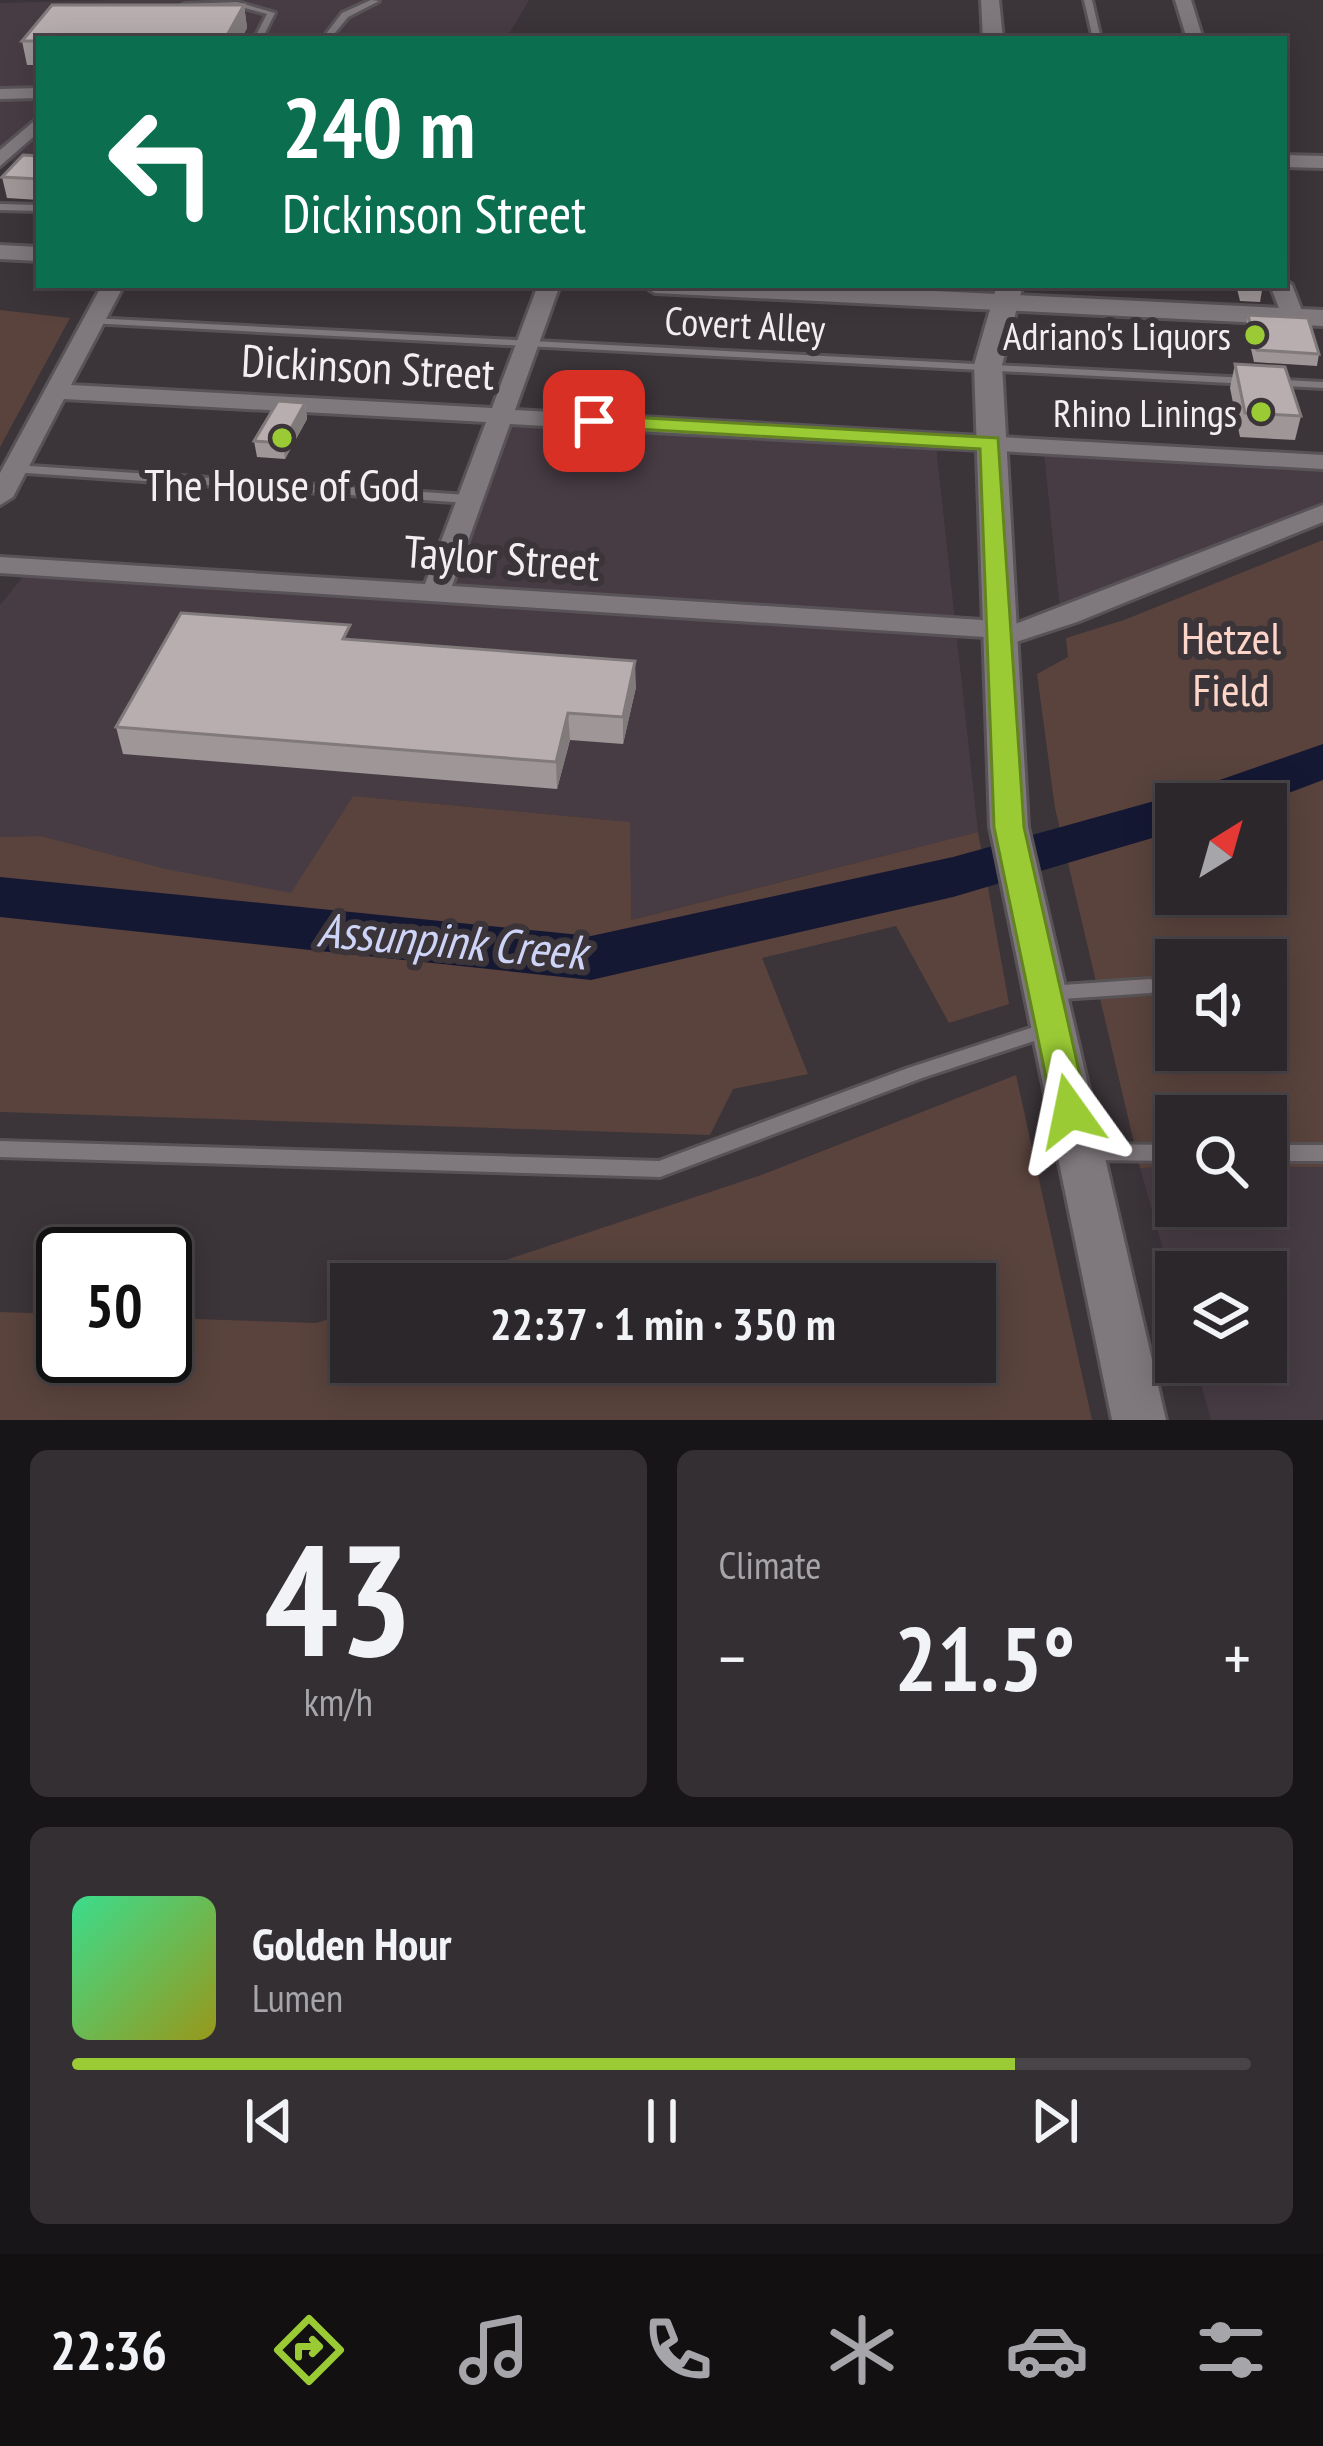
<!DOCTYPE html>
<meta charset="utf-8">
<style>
body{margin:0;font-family:"PT Sans Narrow",sans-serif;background:#342f33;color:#f1f3f6;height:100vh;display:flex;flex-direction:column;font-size:45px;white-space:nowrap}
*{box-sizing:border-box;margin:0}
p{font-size:39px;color:#a6a5a9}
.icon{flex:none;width:66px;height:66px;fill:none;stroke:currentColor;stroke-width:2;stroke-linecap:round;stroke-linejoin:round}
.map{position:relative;height:1420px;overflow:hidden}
.details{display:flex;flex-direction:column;gap:30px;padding:30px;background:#181518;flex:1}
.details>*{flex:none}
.top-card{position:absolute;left:36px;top:36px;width:1251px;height:252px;border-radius:0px;box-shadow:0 6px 30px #0003,0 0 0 3px #484447;background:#0b6e4f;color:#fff;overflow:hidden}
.needle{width:78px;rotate:37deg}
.controls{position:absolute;left:1155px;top:783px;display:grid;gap:24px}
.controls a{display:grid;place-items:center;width:132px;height:132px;border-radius:0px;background:#2c272b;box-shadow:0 6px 30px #0003,0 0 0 3px #484447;font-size:60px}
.speed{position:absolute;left:36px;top:1227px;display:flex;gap:24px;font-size:60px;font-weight:700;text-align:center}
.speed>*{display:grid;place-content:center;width:156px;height:156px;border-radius:50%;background:#2c272b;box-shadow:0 6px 30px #0003,0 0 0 3px #484447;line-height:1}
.speed .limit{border:6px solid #111;border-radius:18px;background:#fff;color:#111}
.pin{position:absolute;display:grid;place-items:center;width:102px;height:102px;color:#fff;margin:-51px;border-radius:24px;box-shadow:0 6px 18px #0006}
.me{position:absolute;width:132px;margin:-66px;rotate:348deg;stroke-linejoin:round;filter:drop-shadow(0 0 9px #0008)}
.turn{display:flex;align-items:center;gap:42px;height:252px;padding:0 48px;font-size:54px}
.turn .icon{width:156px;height:156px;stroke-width:2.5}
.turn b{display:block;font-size:84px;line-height:102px}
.big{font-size:90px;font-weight:700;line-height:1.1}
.details .widget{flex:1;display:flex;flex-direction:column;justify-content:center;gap:18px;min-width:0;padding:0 42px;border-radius:18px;background:#342f33}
.details .dial{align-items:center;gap:0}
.dial b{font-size:156px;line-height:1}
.song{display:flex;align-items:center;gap:36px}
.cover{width:144px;height:144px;border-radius:18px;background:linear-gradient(135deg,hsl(150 70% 55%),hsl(60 70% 35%))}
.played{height:12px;border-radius:6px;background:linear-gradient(90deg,#9acb35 80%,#484447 80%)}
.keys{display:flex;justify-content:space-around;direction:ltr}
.heat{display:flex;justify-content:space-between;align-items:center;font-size:66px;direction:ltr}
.details .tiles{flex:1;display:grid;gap:30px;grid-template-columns:1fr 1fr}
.widget:last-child{grid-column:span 2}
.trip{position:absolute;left:330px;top:1263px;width:666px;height:120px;border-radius:0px;background:#2c272b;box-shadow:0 6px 30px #0003,0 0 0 3px #484447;font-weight:700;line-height:120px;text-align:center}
.tab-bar{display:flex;height:192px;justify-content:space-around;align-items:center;background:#121011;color:#a6a5a9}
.tab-bar .icon{width:84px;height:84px}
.tab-bar .active{color:#9acb35}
.tab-bar b{font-size:54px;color:#f1f3f6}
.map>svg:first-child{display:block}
.built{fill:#483c44}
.green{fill:#5a433d;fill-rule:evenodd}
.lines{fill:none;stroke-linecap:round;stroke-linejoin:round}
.river{fill:#151833;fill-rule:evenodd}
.service-casing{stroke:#585356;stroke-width:6}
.minor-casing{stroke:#585356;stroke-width:6}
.tertiary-casing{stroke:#585356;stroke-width:6}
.secondary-casing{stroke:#585356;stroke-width:6}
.service{fill:#7f787d;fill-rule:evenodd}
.minor{fill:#7f787d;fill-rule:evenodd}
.tertiary{fill:#7f787d;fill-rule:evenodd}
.secondary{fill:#7f787d;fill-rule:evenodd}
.wall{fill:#9e9697}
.shaded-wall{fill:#817a7b}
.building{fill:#b8aeb0;stroke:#817a7b;stroke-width:3}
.route{fill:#9acb35;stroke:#648422;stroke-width:3}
.poi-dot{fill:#9acb35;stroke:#3b3439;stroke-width:4.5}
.labels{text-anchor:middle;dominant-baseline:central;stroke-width:12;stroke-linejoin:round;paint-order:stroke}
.far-street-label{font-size:39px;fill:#f3eef1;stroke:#3b3439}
.far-poi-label{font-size:39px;fill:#f3eef1;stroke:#3b3439;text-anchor:end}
.street-label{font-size:45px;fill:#f3eef1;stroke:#3b3439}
.poi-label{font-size:45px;fill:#f3eef1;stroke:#3b3439}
.park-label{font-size:45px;fill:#fed5c9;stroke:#3b3439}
.water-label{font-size:48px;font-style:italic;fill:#ced4f7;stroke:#3b3439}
</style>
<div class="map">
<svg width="1323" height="1420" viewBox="0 0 1323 1420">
<rect width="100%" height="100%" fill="#3b3439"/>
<!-- built -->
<g class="built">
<path d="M118 0H529L506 39H39V162L0 161V3Z"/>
<path d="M498 410 935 437 978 832 630 920 629 822 353 796 291 894 166 869 41 836 0 837V605L32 566 426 589Z"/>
<path d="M1043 443 1323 460V512L1061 619Z"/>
<path d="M1176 1167V1206H1266V1167H1323V1420H1211L1195 1362H1266V1272H1176V1295L1140 1168Z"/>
</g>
<!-- green -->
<g class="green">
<path d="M0 310 70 318 0 447Z"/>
<path d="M1323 540V1167H1266V1116H1176V1167L1140 1168 1055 808 1037 674 1068 657 1066 638 1124 620ZM1176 804H1266V894H1176ZM1176 960H1266V1050H1176Z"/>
<path d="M353 796 630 822 631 920 978 832 1009 1004 949 1023 896 926 762 958 808 1074 733 1089 710 1135 0 1112V837L41 836 166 869 291 893Z"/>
<path d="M1016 1075 1092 1420H0V1312L63 1314V1356H165V1318L316 1323 351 1312V1362H975V1284H434L764 1174Z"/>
</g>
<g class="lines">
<!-- river -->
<path class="river" d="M1323 744V780L1259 804H1176V831L953 897 591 980 0 917V877L591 936 953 857 1176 795 1184 797 1188 791Z"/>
<!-- service casing -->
<g class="service-casing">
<g id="service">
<path d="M371 0 379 1 348 17 330 39H322L342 13Z"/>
<path d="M1084 0H1092L1101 39H1093Z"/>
<path d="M237 2 275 13 262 39H254L267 14 237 6 185 8 181 6 185 4Z"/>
<path d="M0 204 39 205V211L0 210Z"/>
<path d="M92 318 1323 382V388L88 323V319Z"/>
<path d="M15 465 468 495 474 499 468 503 11 472 9 469Z"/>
<path d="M1150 979 1156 981 1159 986 1156 991 1150 993 1048 1000 1042 998 1039 993 1042 988 1048 986Z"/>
<path d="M1049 1022 1055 1024 1058 1029 1055 1034 922 1078 660 1177 0 1157V1141L659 1161 908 1068Z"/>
<path d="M1088 1144 1176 1145V1161L1088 1160 1081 1158 1078 1152 1081 1146Z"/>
<rect x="1266" y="1145" width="57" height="16"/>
</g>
</g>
<!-- minor casing -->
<g class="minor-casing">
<g id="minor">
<path d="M1175 0H1191L1203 39H1187Z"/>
<path d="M39 88V98L0 99V89Z"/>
<path d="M39 117V132L0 166V150Z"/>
<path d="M1284 155 1323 156V168L1284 167Z"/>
<path d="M1284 279 1292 285 1304 316 1301 321 1293 323 1282 316 1270 285H1284Z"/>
<path d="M102 285H124L71 385 492 408 538 285H560L515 410 1323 455V469L510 424 452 586 998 621 1010 626 1323 505V522L1077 622 998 648 988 645 985 637 0 573V557L425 584 486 422 64 399 13 497 0 505V473Z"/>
</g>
</g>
<!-- tertiary casing -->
<g class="tertiary-casing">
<g id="tertiary">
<path d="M0 245 39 247V261L0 259Z"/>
<path d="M642 285H811L1323 310V326L655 293Z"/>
</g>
</g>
<!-- secondary casing -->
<g class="secondary-casing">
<g id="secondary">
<path d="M981 0H999L1003 39H983Z"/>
<path d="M997 285H1023L1002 365 1028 827 1166 1420H1112L990 827 974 365Z"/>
</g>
</g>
<!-- service -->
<use href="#service" class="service"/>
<!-- minor -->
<use href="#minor" class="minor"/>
<!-- tertiary -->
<use href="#tertiary" class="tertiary"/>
<!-- secondary -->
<use href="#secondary" class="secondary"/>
</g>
<!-- wall -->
<g class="wall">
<path d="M52 5H244L247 28 241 39H39V65H27L22 41Z"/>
<path d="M39 156V200L7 198 2 177Z"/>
<path d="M1067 285H1107V288Z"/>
<path d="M1236 285H1263L1260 302 1240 301Z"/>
<path d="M1248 315 1319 354 1317 366 1254 362 1246 327Z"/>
<path d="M1235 364 1301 416 1295 440 1240 437 1230 388Z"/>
<path d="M305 403 307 419 285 459 257 457 254 441Z"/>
<path d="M636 687 623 744 570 740 557 789 123 754 116 727Z"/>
</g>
<!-- shaded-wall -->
<g class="shaded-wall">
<path d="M244 5 247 28 241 39H225Z"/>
<path d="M305 403 307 419 285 459 283 443Z"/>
<path d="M635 661 636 687 623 744V717Z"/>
<path d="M568 713 570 740 557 789 556 762Z"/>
</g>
<!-- building -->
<g class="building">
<path d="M52 5H244L225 39H39V41H22Z"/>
<path d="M23 155 39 156V179L2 177Z"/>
<path d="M1248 315 1308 318 1319 354 1257 350Z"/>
<path d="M1235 364 1285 367 1301 416 1245 413Z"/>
<path d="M278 401 305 403 283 443 254 441Z"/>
<path d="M181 613 350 625 343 639 635 661 623 717 568 713 556 762 116 727Z"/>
</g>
<!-- route -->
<path class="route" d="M594 415 998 438 1024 827 1088 1111 1082 1121 1070 1125 1058 1121 1053 1111 994 827 980 449 586 426V417Z"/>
<!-- markers -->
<g class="poi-dot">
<circle cx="1255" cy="335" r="12"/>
<circle cx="1261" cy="412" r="12"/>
<circle cx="282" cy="438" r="12"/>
</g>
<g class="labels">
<!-- far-street labels -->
<g class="far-street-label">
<text transform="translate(745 324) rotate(3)">Covert Alley</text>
</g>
<!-- far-poi labels -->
<g class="far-poi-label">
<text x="1231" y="335">Adriano's Liquors</text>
<text x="1237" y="412">Rhino Linings</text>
</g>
<!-- street labels -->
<g class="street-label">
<text transform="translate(368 366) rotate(3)">Dickinson Street</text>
<text transform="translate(502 557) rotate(4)">Taylor Street</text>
</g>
<!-- poi labels -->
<g class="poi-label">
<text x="282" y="484">The House of God</text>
</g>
<!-- park labels -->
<g class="park-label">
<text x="1231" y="637">Hetzel<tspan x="1231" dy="52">Field</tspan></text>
</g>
<!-- water labels -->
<g class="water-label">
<text transform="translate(452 940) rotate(5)">Assunpink Creek</text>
</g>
</g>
</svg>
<div class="controls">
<a><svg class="needle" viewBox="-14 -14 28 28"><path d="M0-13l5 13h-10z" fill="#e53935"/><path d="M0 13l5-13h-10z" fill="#a6a5a9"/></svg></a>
<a><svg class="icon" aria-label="sound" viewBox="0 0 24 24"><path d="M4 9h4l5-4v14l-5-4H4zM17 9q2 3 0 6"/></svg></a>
<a><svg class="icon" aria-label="search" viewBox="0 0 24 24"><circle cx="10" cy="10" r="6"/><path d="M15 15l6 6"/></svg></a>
<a><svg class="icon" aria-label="layers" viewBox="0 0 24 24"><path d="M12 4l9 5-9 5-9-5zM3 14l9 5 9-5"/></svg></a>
</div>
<div class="speed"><div class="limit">50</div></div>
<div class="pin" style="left:594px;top:421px;background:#d93025"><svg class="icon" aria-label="arrive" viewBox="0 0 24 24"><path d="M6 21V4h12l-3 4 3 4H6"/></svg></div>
<svg class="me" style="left:1070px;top:1111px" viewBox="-20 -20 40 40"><path d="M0-17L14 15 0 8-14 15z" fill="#9acb35" stroke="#fff" stroke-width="4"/></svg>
<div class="trip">22:37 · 1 min · 350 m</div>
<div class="top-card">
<div class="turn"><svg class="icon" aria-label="left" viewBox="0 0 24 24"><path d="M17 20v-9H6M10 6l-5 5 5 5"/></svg><div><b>240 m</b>Dickinson Street</div></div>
</div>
</div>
<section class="details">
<div class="tiles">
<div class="widget dial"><b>43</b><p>km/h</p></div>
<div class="widget"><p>Climate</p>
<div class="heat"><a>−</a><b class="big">21.5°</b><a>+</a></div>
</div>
<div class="widget">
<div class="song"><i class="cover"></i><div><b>Golden Hour</b><p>Lumen</p></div></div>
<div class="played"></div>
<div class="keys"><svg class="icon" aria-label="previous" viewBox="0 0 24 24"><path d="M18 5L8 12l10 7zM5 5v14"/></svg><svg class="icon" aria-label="pause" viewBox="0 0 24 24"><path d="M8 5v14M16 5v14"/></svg><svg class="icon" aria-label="next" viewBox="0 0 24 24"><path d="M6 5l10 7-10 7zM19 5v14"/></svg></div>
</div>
</div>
</section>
<nav class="tab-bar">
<b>22:36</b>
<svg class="icon active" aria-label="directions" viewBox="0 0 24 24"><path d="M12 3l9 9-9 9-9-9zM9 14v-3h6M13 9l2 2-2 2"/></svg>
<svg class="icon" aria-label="music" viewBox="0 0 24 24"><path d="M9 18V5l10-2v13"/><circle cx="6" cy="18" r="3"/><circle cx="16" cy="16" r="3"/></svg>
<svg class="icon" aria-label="phone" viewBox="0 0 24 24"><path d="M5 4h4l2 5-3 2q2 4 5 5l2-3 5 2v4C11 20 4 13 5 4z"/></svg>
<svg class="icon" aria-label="climate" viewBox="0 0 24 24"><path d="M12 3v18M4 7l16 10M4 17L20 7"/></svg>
<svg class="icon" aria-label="car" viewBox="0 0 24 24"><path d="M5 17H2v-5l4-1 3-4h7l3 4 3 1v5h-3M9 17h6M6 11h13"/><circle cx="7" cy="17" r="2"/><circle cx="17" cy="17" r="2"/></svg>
<svg class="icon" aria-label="filters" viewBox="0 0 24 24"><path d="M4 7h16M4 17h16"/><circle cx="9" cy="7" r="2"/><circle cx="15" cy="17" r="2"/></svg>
</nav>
